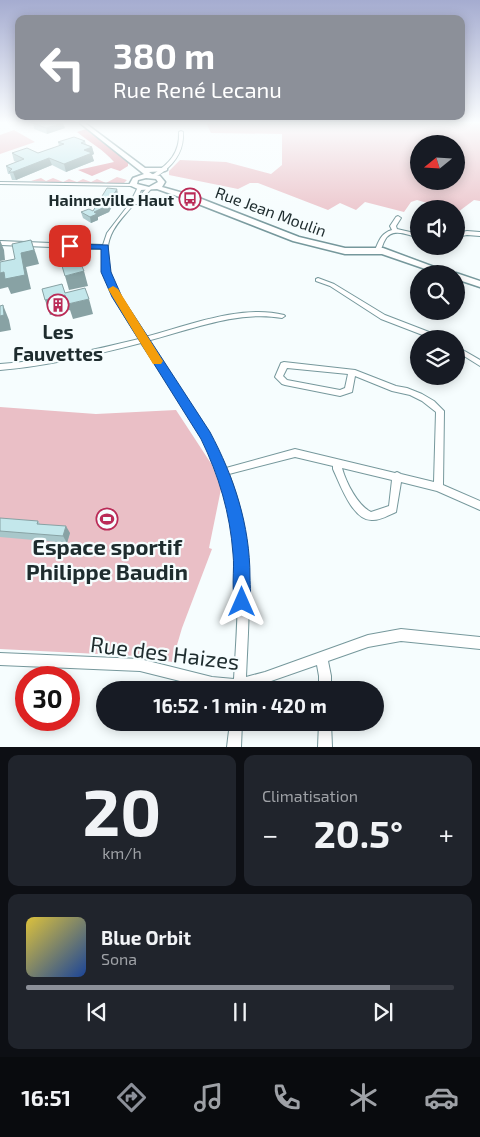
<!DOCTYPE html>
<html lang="fr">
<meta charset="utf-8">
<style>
body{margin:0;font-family:"Exo 2",sans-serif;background:#20242c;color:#f1f3f6;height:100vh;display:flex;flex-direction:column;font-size:19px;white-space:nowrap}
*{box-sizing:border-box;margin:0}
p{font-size:16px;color:#9ea1a6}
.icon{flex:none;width:28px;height:28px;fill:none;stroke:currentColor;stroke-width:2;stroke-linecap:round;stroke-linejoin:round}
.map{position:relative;height:747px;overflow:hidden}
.sheet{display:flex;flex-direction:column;gap:8px;padding:8px;background:#0d0f14;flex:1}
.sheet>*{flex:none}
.guide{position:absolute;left:15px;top:15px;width:450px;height:105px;border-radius:10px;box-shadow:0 2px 12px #0003;background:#8c9099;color:#fff;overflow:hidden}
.needle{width:32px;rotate:252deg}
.tools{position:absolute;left:410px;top:135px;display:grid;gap:10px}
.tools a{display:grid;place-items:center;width:55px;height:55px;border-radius:50%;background:#171b24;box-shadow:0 2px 12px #0003;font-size:25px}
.speed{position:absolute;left:15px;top:666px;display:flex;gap:10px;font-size:25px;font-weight:700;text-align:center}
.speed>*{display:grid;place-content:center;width:65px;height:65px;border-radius:50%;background:#171b24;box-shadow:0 2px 12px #0003;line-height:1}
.speed .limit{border:8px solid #d22;background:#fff;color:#111}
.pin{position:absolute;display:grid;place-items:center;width:42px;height:42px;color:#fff;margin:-21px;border-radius:10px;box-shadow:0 2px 8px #0006}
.me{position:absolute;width:55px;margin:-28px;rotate:0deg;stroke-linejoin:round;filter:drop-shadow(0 0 4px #0008)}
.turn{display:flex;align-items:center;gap:18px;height:105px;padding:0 15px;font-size:22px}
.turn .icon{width:65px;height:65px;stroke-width:2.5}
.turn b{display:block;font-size:35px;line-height:42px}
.big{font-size:38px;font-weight:700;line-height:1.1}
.sheet .card{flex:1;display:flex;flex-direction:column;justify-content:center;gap:8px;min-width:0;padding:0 18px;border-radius:10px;background:#20242c}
.sheet .dial{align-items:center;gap:0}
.dial b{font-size:65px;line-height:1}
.song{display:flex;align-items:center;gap:15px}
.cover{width:60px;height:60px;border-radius:8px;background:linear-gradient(135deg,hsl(50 70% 55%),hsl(220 70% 35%))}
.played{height:5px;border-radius:2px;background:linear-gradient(90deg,#8c9099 85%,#363941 85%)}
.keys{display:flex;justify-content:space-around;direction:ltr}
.heat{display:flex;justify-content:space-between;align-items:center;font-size:28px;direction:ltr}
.sheet .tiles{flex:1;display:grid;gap:8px;grid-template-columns:1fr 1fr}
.card:last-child{grid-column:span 2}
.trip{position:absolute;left:96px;top:681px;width:288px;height:50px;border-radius:25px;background:#171b24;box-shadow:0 2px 12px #0003;font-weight:700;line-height:50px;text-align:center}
.menu{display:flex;height:80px;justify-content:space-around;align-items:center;background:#090b0e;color:#9ea1a6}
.menu .icon{width:35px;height:35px}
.menu .selected{color:#8c9099}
.menu b{font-size:22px;color:#f1f3f6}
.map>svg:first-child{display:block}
.green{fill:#eabfc6;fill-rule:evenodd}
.forest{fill:#e09faa}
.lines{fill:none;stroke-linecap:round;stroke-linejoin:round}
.street-casing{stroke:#76989c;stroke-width:2}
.secondary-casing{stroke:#76989c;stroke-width:3}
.street{fill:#fff;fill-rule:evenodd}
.secondary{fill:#fff;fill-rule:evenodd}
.wall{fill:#a8c7ca}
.shaded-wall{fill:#88a2a4}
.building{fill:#c3e7eb;stroke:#88a2a4}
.route{fill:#1a73e8;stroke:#114b97}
.slow{fill:#f59e0b}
.labels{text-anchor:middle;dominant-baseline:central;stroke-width:4.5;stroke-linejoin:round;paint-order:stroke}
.far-poi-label{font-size:16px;font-weight:bold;fill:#1e2c2e;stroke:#f6fdfe;text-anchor:end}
.far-street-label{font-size:16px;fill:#1e2c2e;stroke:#f6fdfe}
.poi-label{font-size:19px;font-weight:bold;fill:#1e2c2e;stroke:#f6fdfe}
.near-poi-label{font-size:22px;font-weight:bold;fill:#1e2c2e;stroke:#f6fdfe}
.near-street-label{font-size:22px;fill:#1e2c2e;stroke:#f6fdfe}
</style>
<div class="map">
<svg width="480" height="747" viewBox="0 0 480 747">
<rect width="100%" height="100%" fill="#f6fdfe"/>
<!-- green -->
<g class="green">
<path d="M206 123H480V201L474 200 458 212 456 209H448L417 200 411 202 404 212 365 202 356 210 340 203 328 210 258 183H250L238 189 169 175V171L180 160 226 162 271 174 282 165V134L211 133ZM419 144H456V181H419Z"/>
<path d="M14 130 35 142 0 154V135Z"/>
<path d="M117 177 127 180 123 184 115 185 31 181 41 178 46 181 53 178 63 182 69 179 77 182 83 179 91 182 97 179 106 183Z"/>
<path d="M0 407 96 414 176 410 212 465 221 489 209 548 212 549 182 628 172 662 138 656 0 649Z"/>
</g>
<!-- forest -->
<path class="forest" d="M86 129 128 161V166L120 171 111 168 92 176 78 170 114 162C104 150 89 142 77 132Z"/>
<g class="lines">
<!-- street casing -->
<g class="street-casing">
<g id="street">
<path d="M181 131 183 132C184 149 177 161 163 172 159 175 157 176 152 177V175C169 164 180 153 179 132Z"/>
<path d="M0 182 133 184 135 185 133 186 0 184Z"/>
<path d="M138 187 142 188 137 199 147 188 151 189 138 204H134C126 214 116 223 111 235 97 268 127 310 145 337 187 326 241 304 284 315L285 316 282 318C238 310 190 330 147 341L202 422 226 468 295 449 395 473 397 472 401 474 434 482 436 412 422 401 410 395 392 391 355 376 352 392 340 396 285 385 282 384 275 377 281 363 284 362 355 370 396 386 407 388 422 394 434 401 444 411 443 485 480 501V510L437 491 401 482 396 512C389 515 381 520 373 520 353 522 340 484 333 469V466L295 457 229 474C235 490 240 506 243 523 253 573 248 626 246 677L265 672 368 635 401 629 480 637V649L401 641 368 647 328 661 331 676V690H319V676L317 665 245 690H225L212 689 140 671 0 665V653L140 659 212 677 234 679C238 610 245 538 220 472 202 425 168 385 141 343 95 355 48 366 0 370V364C47 361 93 350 139 339 121 311 102 283 102 249L0 245V241L103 245 107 233 130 203ZM287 368 348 374 345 388 340 390 287 380 283 376ZM342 468 392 480 389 506 371 512C357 505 346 482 342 468Z"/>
<path d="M398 216 401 218 396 226 397 229 419 234V238C408 235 392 227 385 240 383 243 382 248 380 251H376L375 250C379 241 381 233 392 230L390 226 396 217Z"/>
<path d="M467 231 480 232V236L467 235 456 237V233Z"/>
<path d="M318 278 334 284 385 315 442 337 443 339H433L381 319 330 286 316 281V279Z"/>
<path d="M456 346 480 360V366L456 351Z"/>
<path d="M230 722H242L241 747H227Z"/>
<path d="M319 722H331L332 747H318Z"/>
</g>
</g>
<!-- secondary casing -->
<g class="secondary-casing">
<g id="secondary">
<path d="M80 123H85L145 168H167V170L165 171 149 172 152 174 160 176 165 182 162 187 194 196 299 237 345 248H383L453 274H440L382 254H345L293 241 188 200 157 189 140 190 129 185 133 178 144 174ZM146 178 156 179 158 182 149 187 137 184 138 180Z"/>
<path d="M456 273 480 281V287L456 279V274H454Z"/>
</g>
</g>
<!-- street -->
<use href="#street" class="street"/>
<!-- secondary -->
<use href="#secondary" class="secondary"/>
</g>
<!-- wall -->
<g class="wall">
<path d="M33 123 65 128 47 134 34 129Z"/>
<path d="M85 141 86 144 92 147 94 154 92 155 94 161 66 172 52 165 16 180H12L10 174H8L6 166 16 162 14 161 12 153H38L59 146 58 142Z"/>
<path d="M117 189 118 195 109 212 98 217V220L91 223 83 218 81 212 93 211Z"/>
<path d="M0 519 38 521 40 524 70 533 67 543 0 537Z"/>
</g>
<!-- shaded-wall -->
<g class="shaded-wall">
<path d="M63 123 65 128 47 134 46 128Z"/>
<path d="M92 147 94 154 92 155 94 161 66 172 64 164 84 150Z"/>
<path d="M49 158 52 165 16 180 13 172Z"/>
<path d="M117 189 118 195 109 212 98 217V220L91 223 90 217Z"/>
<path d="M0 240 4 250 5 260 0 261Z"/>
<path d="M31 240 36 254 39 264 26 267 31 289 11 294 8 287 0 289V273L4 272Z"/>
<path d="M84 271 88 286 69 290 65 276Z"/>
<path d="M62 284 68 304 89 299 93 314 73 319 70 310 50 315 45 300Z"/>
<path d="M3 305 9 320 11 330 0 332V316Z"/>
<path d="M66 526 70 533 67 543 63 536Z"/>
</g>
<!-- building -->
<g class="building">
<path d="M33 123H63L46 128Z"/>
<path d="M74 137 85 141 81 143 92 147 84 150 92 153 64 164 49 158 13 172H9L12 169 6 166 24 159 12 153 27 148 38 153 64 144 58 142Z"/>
<path d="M107 188 117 189 107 206 94 212 97 214 90 217 81 212 89 209 93 211Z"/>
<path d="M31 240 34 250 21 253 25 275 5 279 4 272 0 273V262L15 259 12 244Z"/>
<path d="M80 262 84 271 65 276 62 266Z"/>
<path d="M62 284 65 293 85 288 89 299 68 304 65 295 45 300 42 289Z"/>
<path d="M3 305 4 315 0 316V306Z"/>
<path d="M0 518 38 521 37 524 66 526 63 536 0 531Z"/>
</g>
<!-- sky -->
<linearGradient id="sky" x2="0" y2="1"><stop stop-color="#a5acd0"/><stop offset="0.54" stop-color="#fbfeff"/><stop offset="1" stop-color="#fbfeff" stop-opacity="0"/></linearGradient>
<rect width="480" height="227" fill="url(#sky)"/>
<!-- route -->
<path class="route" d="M67 244 108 245 111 272 122 297 210 432C234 477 250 525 250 577 250 587 252 598 248 607L242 610 237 607C230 592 235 570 233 554 230 513 219 476 201 439L112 297 101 272V249H70L66 246Z"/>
<!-- slow -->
<path class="slow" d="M113 286 118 289 161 358 163 361 161 364H153L108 289Z"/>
<!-- icons -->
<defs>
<g id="bus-ring" transform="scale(1.125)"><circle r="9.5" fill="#f6fdfe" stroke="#ba2b57" stroke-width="1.5"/><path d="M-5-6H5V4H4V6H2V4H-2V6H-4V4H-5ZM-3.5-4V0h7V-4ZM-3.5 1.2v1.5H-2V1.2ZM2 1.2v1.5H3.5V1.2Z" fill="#ba2b57"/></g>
<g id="building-ring" transform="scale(1.125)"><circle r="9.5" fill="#f6fdfe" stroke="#ba2b57" stroke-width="1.5"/><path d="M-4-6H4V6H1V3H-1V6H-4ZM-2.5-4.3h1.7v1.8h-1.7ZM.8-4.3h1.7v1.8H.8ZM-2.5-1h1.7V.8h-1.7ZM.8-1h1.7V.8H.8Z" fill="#ba2b57"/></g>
<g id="stadium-ring" transform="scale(1.125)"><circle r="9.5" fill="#f6fdfe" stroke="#ba2b57" stroke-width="1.5"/><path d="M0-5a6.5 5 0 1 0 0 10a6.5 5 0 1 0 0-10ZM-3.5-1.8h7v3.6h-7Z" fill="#ba2b57"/></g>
</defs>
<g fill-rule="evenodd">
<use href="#bus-ring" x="190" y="199"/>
<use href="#building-ring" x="58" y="305"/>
<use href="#stadium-ring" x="107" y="519"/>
</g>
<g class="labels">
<!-- far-poi labels -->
<g class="far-poi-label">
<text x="174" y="199">Hainneville Haut</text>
</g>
<!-- far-street labels -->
<g class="far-street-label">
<text transform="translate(271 211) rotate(20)">Rue Jean Moulin</text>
</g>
<!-- poi labels -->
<g class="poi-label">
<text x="58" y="331">Les<tspan x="58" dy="22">Fauvettes</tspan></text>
</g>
<!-- near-poi labels -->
<g class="near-poi-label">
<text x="107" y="546">Espace sportif<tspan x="107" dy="25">Philippe Baudin</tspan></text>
</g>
<!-- near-street labels -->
<g class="near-street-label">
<text transform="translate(165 652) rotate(7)">Rue des Haizes</text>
</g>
</g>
</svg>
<div class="tools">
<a><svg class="needle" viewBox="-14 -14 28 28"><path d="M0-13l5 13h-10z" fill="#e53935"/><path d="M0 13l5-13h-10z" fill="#9ea1a6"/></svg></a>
<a><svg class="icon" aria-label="sound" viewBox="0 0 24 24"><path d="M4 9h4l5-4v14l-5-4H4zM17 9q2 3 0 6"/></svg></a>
<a><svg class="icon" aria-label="search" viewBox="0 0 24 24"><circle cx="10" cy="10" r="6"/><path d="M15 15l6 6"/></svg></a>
<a><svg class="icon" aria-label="layers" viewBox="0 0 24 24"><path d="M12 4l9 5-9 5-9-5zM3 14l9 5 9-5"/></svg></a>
</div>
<div class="speed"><div class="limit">30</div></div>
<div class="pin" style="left:70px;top:246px;background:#d93025"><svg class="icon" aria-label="arrive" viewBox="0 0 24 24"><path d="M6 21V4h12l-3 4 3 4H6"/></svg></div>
<svg class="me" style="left:242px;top:602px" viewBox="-20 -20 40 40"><path d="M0-17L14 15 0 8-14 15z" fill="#1a73e8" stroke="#fff" stroke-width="4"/></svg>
<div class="trip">16:52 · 1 min · 420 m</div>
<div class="guide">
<div class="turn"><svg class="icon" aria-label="left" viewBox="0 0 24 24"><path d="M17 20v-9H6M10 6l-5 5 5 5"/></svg><div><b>380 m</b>Rue René Lecanu</div></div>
</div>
</div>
<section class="sheet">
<div class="tiles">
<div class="card dial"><b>20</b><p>km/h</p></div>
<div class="card"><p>Climatisation</p>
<div class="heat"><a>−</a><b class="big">20.5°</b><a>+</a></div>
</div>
<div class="card">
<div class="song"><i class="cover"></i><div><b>Blue Orbit</b><p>Sona</p></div></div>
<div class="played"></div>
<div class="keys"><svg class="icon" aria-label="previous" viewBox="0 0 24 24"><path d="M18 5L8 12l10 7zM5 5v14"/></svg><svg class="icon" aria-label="pause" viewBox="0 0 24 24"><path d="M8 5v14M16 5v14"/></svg><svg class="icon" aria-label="next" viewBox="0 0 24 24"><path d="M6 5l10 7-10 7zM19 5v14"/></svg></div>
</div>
</div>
</section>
<nav class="menu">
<b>16:51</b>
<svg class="icon selected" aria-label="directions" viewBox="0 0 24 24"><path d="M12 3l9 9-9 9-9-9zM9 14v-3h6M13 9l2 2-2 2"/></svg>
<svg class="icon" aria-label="music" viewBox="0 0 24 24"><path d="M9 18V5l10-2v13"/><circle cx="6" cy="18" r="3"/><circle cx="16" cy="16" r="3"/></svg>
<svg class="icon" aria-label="phone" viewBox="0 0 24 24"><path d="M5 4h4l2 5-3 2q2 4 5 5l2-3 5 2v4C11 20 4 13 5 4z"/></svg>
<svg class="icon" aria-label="climate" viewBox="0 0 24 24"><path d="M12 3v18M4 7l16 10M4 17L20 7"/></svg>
<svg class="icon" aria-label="car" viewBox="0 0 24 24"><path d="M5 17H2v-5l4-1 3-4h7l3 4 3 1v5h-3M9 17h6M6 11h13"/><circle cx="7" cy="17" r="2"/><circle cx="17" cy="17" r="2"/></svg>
</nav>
